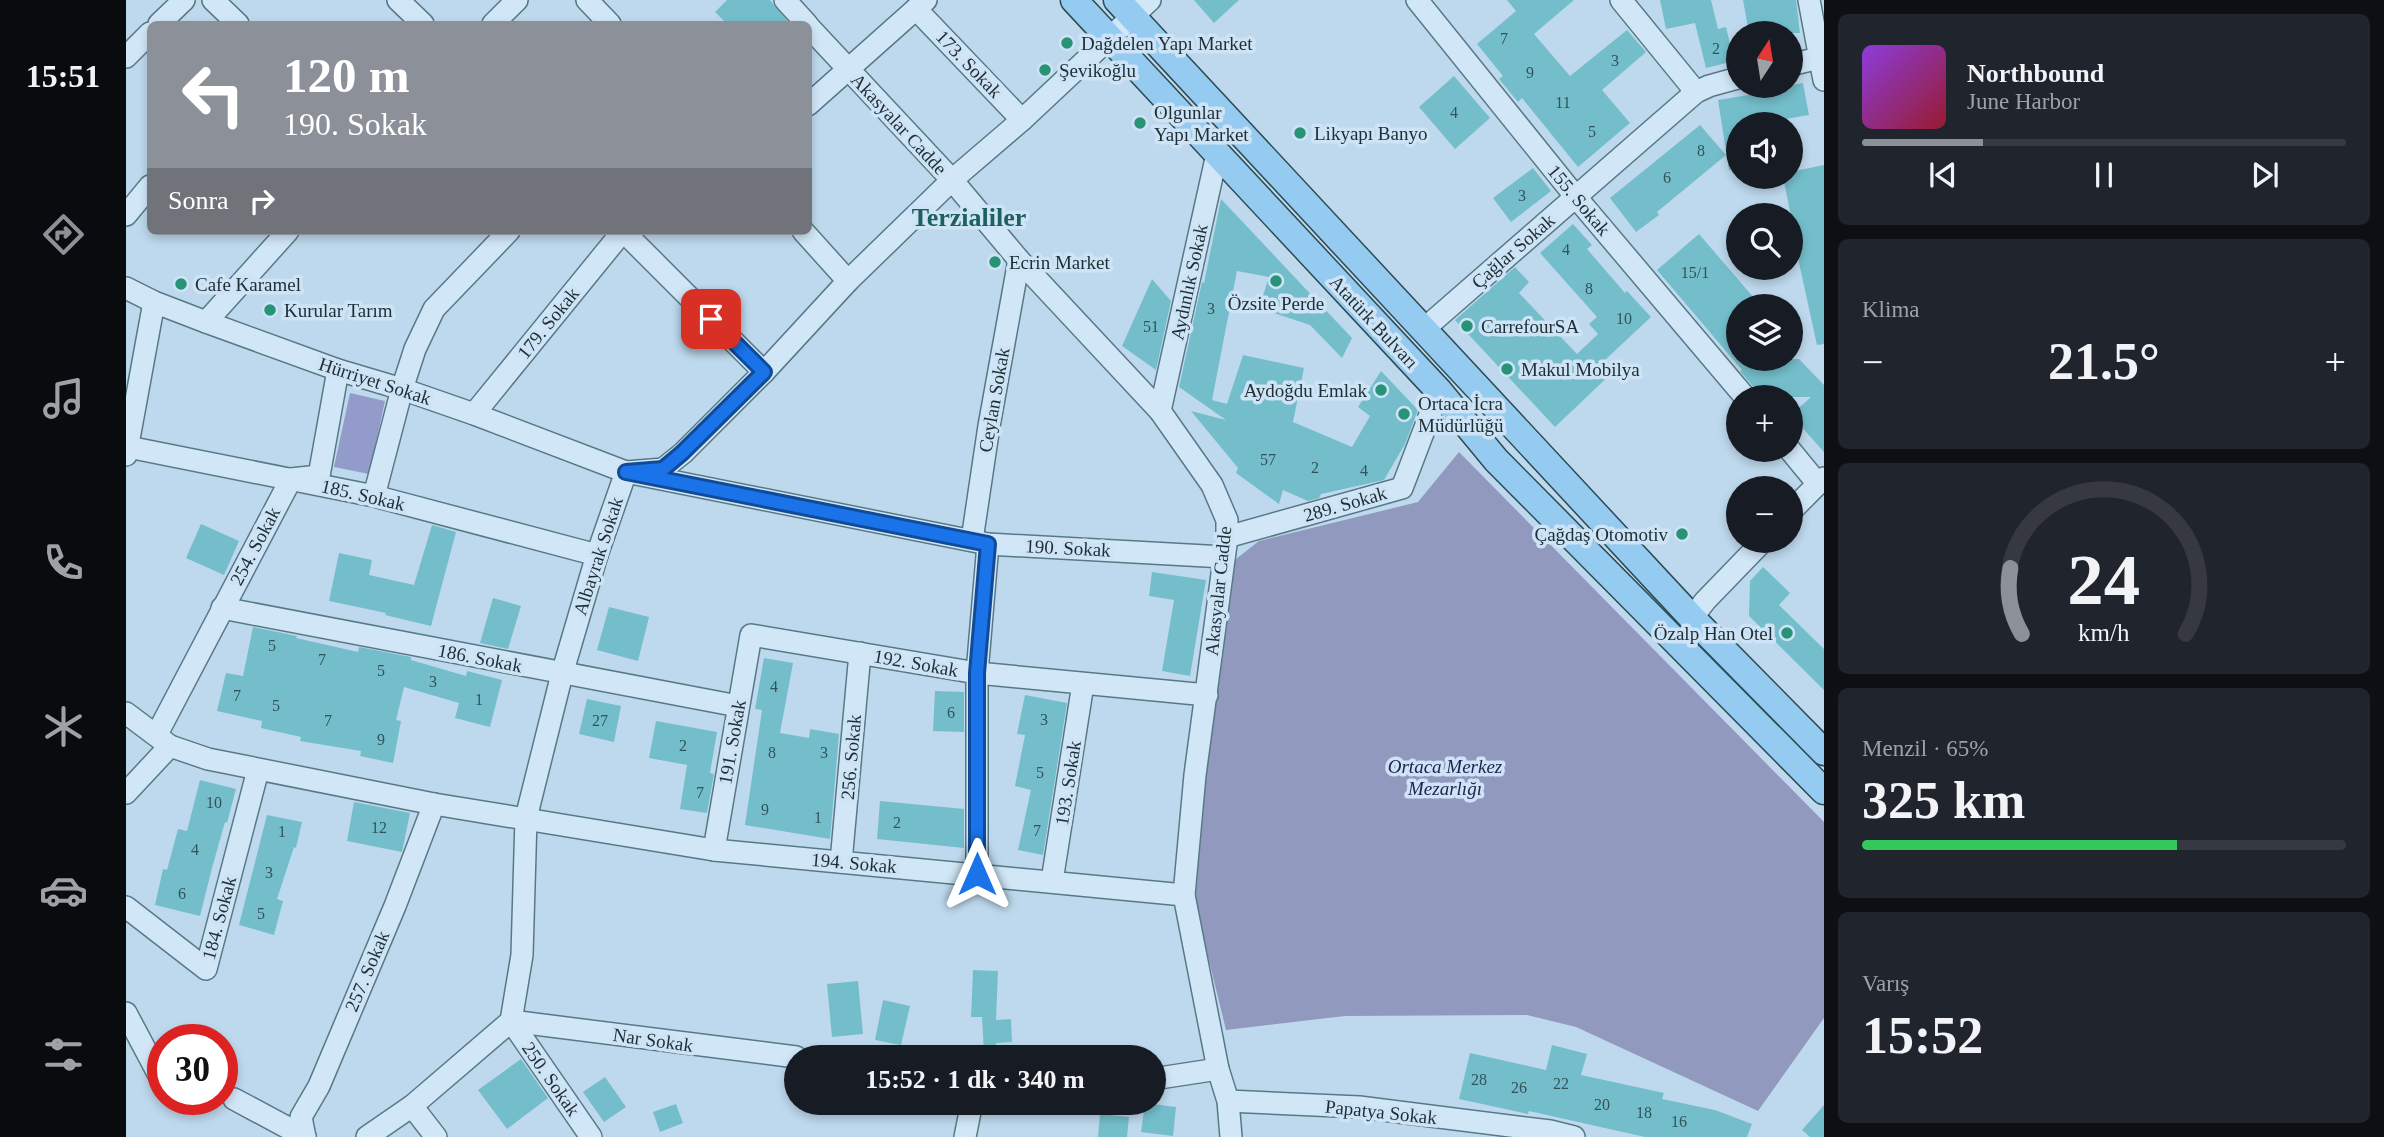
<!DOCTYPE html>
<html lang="tr">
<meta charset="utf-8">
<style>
body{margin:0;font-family:"Times New Roman",serif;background:#20242c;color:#f1f3f6;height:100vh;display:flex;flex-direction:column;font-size:26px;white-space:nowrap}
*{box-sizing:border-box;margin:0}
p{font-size:23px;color:#9ea1a6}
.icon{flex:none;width:38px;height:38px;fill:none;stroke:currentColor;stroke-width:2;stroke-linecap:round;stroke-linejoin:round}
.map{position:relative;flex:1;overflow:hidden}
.panel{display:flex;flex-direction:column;gap:14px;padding:14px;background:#0d0f14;width:560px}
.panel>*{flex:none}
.guide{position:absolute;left:21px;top:21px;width:665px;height:214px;border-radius:10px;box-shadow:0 4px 10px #0003;background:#8c9099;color:#fff;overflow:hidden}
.needle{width:46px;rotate:12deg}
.tools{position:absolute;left:1600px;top:21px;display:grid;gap:14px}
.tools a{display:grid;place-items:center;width:77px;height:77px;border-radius:50%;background:#171b24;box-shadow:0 4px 10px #0003;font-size:35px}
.speed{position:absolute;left:21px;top:1024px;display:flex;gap:14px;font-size:35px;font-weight:700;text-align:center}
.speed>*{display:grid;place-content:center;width:91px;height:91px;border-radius:50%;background:#171b24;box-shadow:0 4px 10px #0003;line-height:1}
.speed .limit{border:10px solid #d22;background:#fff;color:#111}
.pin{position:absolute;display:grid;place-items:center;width:60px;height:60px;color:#fff;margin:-30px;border-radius:14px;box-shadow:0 4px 10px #0006}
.me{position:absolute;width:77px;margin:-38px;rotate:0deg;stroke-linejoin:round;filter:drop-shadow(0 0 5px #0008)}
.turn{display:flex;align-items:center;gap:24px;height:147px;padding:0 21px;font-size:32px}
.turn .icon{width:91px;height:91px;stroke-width:2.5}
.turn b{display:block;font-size:49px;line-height:60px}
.then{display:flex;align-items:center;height:66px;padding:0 21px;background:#0003;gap:14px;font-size:26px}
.big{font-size:52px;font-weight:800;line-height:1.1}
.panel .card{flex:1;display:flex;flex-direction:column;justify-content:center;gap:10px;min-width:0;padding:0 24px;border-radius:10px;background:#20242c}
.panel .dial{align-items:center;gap:0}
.dial svg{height:182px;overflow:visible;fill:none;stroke:#363941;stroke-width:7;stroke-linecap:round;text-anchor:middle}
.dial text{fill:#f1f3f6;stroke:none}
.song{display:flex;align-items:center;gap:21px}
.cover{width:84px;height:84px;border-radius:10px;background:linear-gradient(135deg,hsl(270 70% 55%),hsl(350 70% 35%))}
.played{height:7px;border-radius:4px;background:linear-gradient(90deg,#8c9099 25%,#363941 25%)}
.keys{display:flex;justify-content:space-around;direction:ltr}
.heat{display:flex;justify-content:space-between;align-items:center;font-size:38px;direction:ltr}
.charge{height:10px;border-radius:5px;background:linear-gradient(90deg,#34c759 65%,#363941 0)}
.trip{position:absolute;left:658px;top:1045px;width:382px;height:70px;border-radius:35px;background:#171b24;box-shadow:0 4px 10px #0003;font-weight:800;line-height:70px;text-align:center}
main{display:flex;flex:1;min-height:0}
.menu{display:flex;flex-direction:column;width:126px;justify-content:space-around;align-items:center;background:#090b0e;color:#9ea1a6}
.menu .icon{width:49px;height:49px}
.menu .active{color:#8c9099}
.menu b{font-size:32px;color:#f1f3f6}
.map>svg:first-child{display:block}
.green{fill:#939bcb}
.cemetery{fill:#9299bf}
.building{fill:#74becb}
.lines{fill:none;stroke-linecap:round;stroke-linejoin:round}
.minor-casing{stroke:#577985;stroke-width:24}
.major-casing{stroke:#2c4b52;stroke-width:29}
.minor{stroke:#d1e7f8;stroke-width:21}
.major{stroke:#95caf1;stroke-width:26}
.route-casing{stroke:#114b97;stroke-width:18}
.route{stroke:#1a73e8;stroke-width:12}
.poi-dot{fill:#289376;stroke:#cee3f5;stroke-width:2.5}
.labels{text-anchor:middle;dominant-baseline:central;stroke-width:7;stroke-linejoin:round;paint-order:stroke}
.number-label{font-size:16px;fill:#32535a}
.poi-label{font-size:19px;fill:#1c2f35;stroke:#cee3f5;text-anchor:start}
.street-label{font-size:19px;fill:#1c2f35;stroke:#cee3f5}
.park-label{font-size:19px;font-style:italic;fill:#222351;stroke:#cee3f5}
.district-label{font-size:26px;font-weight:bold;fill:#1c615d;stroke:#cee3f5}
</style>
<main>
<nav class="menu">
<b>15:51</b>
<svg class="icon active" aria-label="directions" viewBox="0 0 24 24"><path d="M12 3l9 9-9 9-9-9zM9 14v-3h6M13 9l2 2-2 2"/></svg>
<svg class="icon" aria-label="music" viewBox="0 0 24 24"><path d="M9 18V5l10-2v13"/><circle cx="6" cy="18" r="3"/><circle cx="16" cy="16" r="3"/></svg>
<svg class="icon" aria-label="phone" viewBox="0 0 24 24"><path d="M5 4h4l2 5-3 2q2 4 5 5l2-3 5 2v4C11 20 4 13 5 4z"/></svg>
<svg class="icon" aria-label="climate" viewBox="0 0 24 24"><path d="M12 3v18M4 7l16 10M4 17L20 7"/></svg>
<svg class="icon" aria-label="car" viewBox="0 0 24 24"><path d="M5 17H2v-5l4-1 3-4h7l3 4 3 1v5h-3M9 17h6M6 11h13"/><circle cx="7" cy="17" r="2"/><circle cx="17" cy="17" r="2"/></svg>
<svg class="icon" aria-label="filters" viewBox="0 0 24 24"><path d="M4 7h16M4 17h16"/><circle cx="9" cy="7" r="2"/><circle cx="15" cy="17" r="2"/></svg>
</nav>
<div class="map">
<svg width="1698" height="1137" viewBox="0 0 1698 1137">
<rect width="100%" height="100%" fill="#bed9ed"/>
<!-- green -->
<path class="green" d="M224 393 259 401 243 474 208 467Z"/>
<!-- cemetery -->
<path class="cemetery" d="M1333 452 1698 822V1018L1632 1111 1450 1027 1401 1015 1219 1016 1100 1030 1068 899 1094 624 1096 570 1133 541 1292 502Z"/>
<!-- building -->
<g class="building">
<path d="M601 0H644L664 24H601L589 12Z"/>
<path d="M1068 0H1113L1088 23Z"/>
<path d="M1381 0H1448L1408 34 1444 76 1501 30 1520 52 1476 90 1504 123 1452 167 1396 98 1392 102 1373 79 1377 76 1351 44 1390 11Z"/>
<path d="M1534 0H1585L1592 29 1600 27 1608 61 1580 68 1569 23 1540 29Z"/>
<path d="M1617 0H1670L1674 33H1623Z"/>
<path d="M1328 76 1364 118 1329 149 1293 107Z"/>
<path d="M1677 83 1683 115 1629 124H1612V169L1603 170 1592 100 1640 92 1639 90Z"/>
<path d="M1574 125 1600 155 1531 212 1533 215 1510 232 1484 198Z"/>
<path d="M1698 165V344L1691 345 1668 240H1670L1657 177H1664V172Z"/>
<path d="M1407 168 1425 191 1385 222 1367 198Z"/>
<path d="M1095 199 1226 338 1216 358 1184 325 1133 308 1143 277 1111 271 1086 400 1101 404 1117 355 1178 368 1167 422 1226 447 1244 416 1232 407 1255 371 1292 410 1279 444 1258 480 1195 494 1193 498 1182 501 1157 490 1153 504 1110 473 1112 468 1065 411 1100 420 1053 387 1076 282 1078 283Z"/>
<path d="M1447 224 1466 245 1461 249 1499 293 1501 291 1525 317 1479 360 1489 370 1429 427 1329 320 1389 267 1403 282 1393 293 1451 354 1472 334 1463 324 1471 317 1414 253Z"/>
<path d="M1573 234 1635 306H1612V359H1673L1698 385V452L1665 415 1685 397H1633L1629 389 1614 371 1616 370 1531 270Z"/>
<path d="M1026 279 1045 301 1030 370 996 346Z"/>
<path d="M75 524 113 541 98 575 60 558Z"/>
<path d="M306 525 330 532 305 626 259 615 260 613 203 601 213 553 246 560 243 575 288 585Z"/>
<path d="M1637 567 1664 593 1653 605 1698 649V690L1623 616 1624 581Z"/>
<path d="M1026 572 1080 580 1064 676 1036 671 1048 600 1023 596Z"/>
<path d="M367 598 395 606 382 649 354 643Z"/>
<path d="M483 607 523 617 512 661 471 650Z"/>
<path d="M127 627 171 636 170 638 232 652 233 647 285 657V660L340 676 341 671 376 680 364 727 329 718 333 703 278 687 270 720 275 721 267 763 234 756 235 751 174 741 175 737 135 728 136 721 91 711 100 673 117 676Z"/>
<path d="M638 658 667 663 654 733 683 738 684 729 713 734 704 839 619 825 636 710 629 709Z"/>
<path d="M809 691 838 692V732L807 731Z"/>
<path d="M899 695 941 703 917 855 892 850 905 790 889 786 899 735 891 734Z"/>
<path d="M461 699 495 706 488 742 453 734Z"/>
<path d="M530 721 591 732 584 773 588 774 581 813 554 809 561 765 523 758Z"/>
<path d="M74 780 110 789 101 823 99 822 86 868 74 916 29 905 37 869 41 870 52 829 61 831Z"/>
<path d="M754 801 838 809V848L751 839Z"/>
<path d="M228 802 284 813 276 852 221 841Z"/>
<path d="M141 815 176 822 170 848 168 847 151 899 157 901 148 935 113 925Z"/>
<path d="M847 970 872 971 870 1020 885 1019 886 1042 870 1043 869 1054H858L856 1017H845Z"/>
<path d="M732 981 737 1034 706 1037 701 984Z"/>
<path d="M757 1000 784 1006 775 1045 749 1040Z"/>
<path d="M1426 1045 1461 1054 1455 1075 1538 1093 1536 1099 1589 1110 1626 1124 1621 1137H1519L1403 1111 1402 1114 1333 1099 1344 1053 1420 1070Z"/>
<path d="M395 1059 422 1098 381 1129 352 1090Z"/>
<path d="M479 1077 500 1107 478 1122 457 1092Z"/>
<path d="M1019 1103 1050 1107 1047 1136 1015 1132Z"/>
<path d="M550 1104 557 1123 534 1132 527 1112Z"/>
<path d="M1698 1105V1137H1684L1676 1130Z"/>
<path d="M974 1114 1003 1117 1001 1137H972Z"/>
</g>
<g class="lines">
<!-- minor casing -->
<g class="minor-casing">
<g id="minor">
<path d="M87 0 112 24"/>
<path d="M272 0 297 24"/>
<path d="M461 0 484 24"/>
<path d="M659 0 681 24"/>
<path d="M1291 0 1449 196 1619 397"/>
<path d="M1495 0 1570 92"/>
<path d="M1683 0 1698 80"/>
<path d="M790 9 896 120"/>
<path d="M33 24 58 0"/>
<path d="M367 24 391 0"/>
<path d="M682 26 826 180 893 260 1034 411 1086 485 1101 520V537L1069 775 1058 895 1092 1069 1102 1101 1105 1137"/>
<path d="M0 57 24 33"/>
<path d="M1664 65 1693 58"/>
<path d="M682 105 800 0"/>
<path d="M0 215 24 186"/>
<path d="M497 231 638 372"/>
<path d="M677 231 722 281"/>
<path d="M0 288 28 302 80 322 212 370 276 389 348 414 500 472 862 544 1098 557"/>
<path d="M80 322 162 231"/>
<path d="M1298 329 1570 92 1583 86 1612 78"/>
<path d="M1034 411 1091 154"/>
<path d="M348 414 497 231"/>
<path d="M2 447 248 496 471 555"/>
<path d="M1664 450 1692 484"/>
<path d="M0 455 28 302"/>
<path d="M248 496 276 389 289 349 308 309 383 231"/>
<path d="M1664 512 1698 478"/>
<path d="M1101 537 1276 488 1313 391"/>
<path d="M846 540 863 426 893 260"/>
<path d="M96 608 612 706"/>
<path d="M1566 618 1579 601 1637 541"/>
<path d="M0 713 44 746 82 759 308 804 588 850 1058 895"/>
<path d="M31 734 165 479 193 476 212 370"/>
<path d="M0 793 44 746"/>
<path d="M588 850 625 635 851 673 1081 695"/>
<path d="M715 862 734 653"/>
<path d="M851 874V673L862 544"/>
<path d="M926 881 957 684"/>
<path d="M0 907 80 969 132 770"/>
<path d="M0 1013 36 1081"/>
<path d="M385 1021 670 1057"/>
<path d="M385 1021 465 1137"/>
<path d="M1027 1079 1092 1069"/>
<path d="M108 1099 179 1137"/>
<path d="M1102 1101 1233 1107 1424 1131 1448 1137"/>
<path d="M286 1106 310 1137"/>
<path d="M179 1137 175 1117 193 1086 269 906 308 804"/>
<path d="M241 1137 286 1106 385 1021 396 955 400 818 436 674 471 555 500 472 537 469 557 453 638 372 722 281 826 180 896 120 1024 0"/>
<path d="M839 1137 846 1102"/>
</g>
</g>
<!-- major casing -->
<g class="major-casing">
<g id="major">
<path d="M948 0 1313 391 1370 460 1698 791"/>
<path d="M991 0 1566 618 1698 752"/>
</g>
</g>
<!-- minor -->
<use href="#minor" class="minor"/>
<!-- major -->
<use href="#major" class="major"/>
</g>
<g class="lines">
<!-- route casing -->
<g class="route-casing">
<path id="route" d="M585 319 638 372 556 453 537 469 500 472 862 544 851 673V874"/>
</g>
<!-- route -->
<use href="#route" class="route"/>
</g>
<!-- markers -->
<g class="poi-dot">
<circle cx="941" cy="43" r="7"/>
<circle cx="919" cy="70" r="7"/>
<circle cx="1014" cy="123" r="7"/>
<circle cx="1174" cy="133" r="7"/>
<circle cx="869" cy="262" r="7"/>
<circle cx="1150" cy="281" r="7"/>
<circle cx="55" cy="284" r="7"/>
<circle cx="144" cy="310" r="7"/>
<circle cx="1341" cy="326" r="7"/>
<circle cx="1381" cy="369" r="7"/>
<circle cx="1255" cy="390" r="7"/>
<circle cx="1278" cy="414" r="7"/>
<circle cx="1556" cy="534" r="7"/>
<circle cx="1661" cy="633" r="7"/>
</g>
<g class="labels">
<!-- number labels -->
<g class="number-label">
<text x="1378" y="38">7</text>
<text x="1590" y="48">2</text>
<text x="1489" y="60">3</text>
<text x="1404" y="72">9</text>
<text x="1437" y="102">11</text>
<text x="1328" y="112">4</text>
<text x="1466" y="131">5</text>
<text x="1575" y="150">8</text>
<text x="1541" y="177">6</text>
<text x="1396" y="195">3</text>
<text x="1440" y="249">4</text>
<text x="1569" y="272">15/1</text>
<text x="1463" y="288">8</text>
<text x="1085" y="308">3</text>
<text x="1498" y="318">10</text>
<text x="1025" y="326">51</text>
<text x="1142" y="459">57</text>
<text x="1189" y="467">2</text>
<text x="1238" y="470">4</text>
<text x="146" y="645">5</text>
<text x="196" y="659">7</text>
<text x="255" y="670">5</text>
<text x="307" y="681">3</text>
<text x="648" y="686">4</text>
<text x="111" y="695">7</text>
<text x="353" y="699">1</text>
<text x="150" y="705">5</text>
<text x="825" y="712">6</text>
<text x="918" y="719">3</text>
<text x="202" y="720">7</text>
<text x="474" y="720">27</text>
<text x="255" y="739">9</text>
<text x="557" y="745">2</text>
<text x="646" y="752">8</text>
<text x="698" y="752">3</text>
<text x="914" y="772">5</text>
<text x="574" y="792">7</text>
<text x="88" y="802">10</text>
<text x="639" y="809">9</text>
<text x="692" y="817">1</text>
<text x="771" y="822">2</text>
<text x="253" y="827">12</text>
<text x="911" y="830">7</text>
<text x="156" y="831">1</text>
<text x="69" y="849">4</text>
<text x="143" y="872">3</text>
<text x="56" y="893">6</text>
<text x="135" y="913">5</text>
<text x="1353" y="1079">28</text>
<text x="1435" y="1083">22</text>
<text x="1393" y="1087">26</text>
<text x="1476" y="1104">20</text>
<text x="1518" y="1112">18</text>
<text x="1553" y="1121">16</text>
</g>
<!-- poi labels -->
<g class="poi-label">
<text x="955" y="43">Dağdelen Yapı Market</text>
<text x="933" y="70">Şevikoğlu</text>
<text x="1028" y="112">Olgunlar<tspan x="1028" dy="22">Yapı Market</tspan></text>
<text x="1188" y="133">Likyapı Banyo</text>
<text x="883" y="262">Ecrin Market</text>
<text x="69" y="284">Cafe Karamel</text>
<text x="1150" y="303" text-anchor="middle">Özsite Perde</text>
<text x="158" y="310">Kurular Tarım</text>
<text x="1355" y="326">CarrefourSA</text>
<text x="1395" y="369">Makul Mobilya</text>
<text x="1241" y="390" text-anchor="end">Aydoğdu Emlak</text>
<text x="1292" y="403">Ortaca İcra<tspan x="1292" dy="22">Müdürlüğü</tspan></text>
<text x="1542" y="534" text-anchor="end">Çağdaş Otomotiv</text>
<text x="1647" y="633" text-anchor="end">Özalp Han Otel</text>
</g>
<!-- street labels -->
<g class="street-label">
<text transform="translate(843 64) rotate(46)">173. Sokak</text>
<text transform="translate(773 124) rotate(47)">Akasyalar Cadde</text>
<text transform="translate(1453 200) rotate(50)">155. Sokak</text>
<text transform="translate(1387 251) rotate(-41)">Çağlar Sokak</text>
<text transform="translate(1063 282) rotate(-78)">Aydınlık Sokak</text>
<text transform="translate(1248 322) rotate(47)">Atatürk Bulvarı</text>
<text transform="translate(422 323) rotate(-51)">179. Sokak</text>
<text transform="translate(249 381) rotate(18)">Hürriyet Sokak</text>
<text transform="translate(868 400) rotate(-80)">Ceylan Sokak</text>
<text transform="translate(237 495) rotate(13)">185. Sokak</text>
<text transform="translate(1219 504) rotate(-16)">289. Sokak</text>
<text transform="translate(129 546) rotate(-62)">254. Sokak</text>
<text transform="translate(942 548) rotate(3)">190. Sokak</text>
<text transform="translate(472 556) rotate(-72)">Albayrak Sokak</text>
<text transform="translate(1092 591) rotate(-84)">Akasyalar Cadde</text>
<text transform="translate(354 658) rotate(11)">186. Sokak</text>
<text transform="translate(790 663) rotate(10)">192. Sokak</text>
<text transform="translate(606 742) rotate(-80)">191. Sokak</text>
<text transform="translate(725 757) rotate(-85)">256. Sokak</text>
<text transform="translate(942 783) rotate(-81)">193. Sokak</text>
<text transform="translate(728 863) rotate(5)">194. Sokak</text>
<text transform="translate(93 918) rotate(-75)">184. Sokak</text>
<text transform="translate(241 971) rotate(-67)">257. Sokak</text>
<text transform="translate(527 1040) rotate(8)">Nar Sokak</text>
<text transform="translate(425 1079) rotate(55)">250. Sokak</text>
<text transform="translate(1255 1112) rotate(6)">Papatya Sokak</text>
</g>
<!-- park labels -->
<g class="park-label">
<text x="1319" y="766">Ortaca Merkez<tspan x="1319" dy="22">Mezarlığı</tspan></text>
</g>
<!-- district labels -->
<g class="district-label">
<text x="843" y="217">Terzialiler</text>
</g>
</g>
</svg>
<div class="tools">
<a><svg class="needle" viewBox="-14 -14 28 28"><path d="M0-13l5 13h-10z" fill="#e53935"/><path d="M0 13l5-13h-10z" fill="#9ea1a6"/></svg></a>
<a><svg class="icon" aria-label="sound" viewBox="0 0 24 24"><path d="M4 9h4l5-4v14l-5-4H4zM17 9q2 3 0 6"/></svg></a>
<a><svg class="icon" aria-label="search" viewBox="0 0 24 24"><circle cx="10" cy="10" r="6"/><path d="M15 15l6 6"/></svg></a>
<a><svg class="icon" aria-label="layers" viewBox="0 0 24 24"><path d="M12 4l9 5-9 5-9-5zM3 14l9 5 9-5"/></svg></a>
<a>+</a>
<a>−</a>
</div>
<div class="speed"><div class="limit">30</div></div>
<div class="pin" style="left:585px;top:319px;background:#d93025"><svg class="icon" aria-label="arrive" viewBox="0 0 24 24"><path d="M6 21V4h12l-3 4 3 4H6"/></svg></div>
<svg class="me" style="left:851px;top:874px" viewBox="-20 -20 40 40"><path d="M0-17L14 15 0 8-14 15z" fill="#1a73e8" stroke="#fff" stroke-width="4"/></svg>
<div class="trip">15:52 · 1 dk · 340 m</div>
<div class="guide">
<div class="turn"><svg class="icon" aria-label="left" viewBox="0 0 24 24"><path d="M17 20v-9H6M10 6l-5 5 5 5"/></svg><div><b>120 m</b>190. Sokak</div></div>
<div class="then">Sonra<svg class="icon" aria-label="right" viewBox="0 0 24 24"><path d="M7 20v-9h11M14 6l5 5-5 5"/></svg></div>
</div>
</div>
<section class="panel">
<div class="card">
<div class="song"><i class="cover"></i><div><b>Northbound</b><p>June Harbor</p></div></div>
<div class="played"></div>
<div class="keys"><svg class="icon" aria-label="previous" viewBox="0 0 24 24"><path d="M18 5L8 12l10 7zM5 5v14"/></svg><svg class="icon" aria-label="pause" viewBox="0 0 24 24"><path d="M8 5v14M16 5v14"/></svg><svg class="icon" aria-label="next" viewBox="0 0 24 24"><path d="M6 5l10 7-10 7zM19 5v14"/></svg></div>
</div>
<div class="card"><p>Klima</p>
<div class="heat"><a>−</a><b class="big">21.5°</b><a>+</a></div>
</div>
<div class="card dial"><svg viewBox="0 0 100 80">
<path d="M14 69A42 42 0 1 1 86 69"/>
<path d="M14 69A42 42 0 0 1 9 40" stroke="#8c9099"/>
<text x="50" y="56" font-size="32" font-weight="700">24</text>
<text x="50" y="72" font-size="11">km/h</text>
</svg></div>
<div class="card"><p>Menzil · 65%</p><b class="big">325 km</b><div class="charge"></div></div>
<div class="card"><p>Varış</p><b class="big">15:52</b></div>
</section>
</main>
